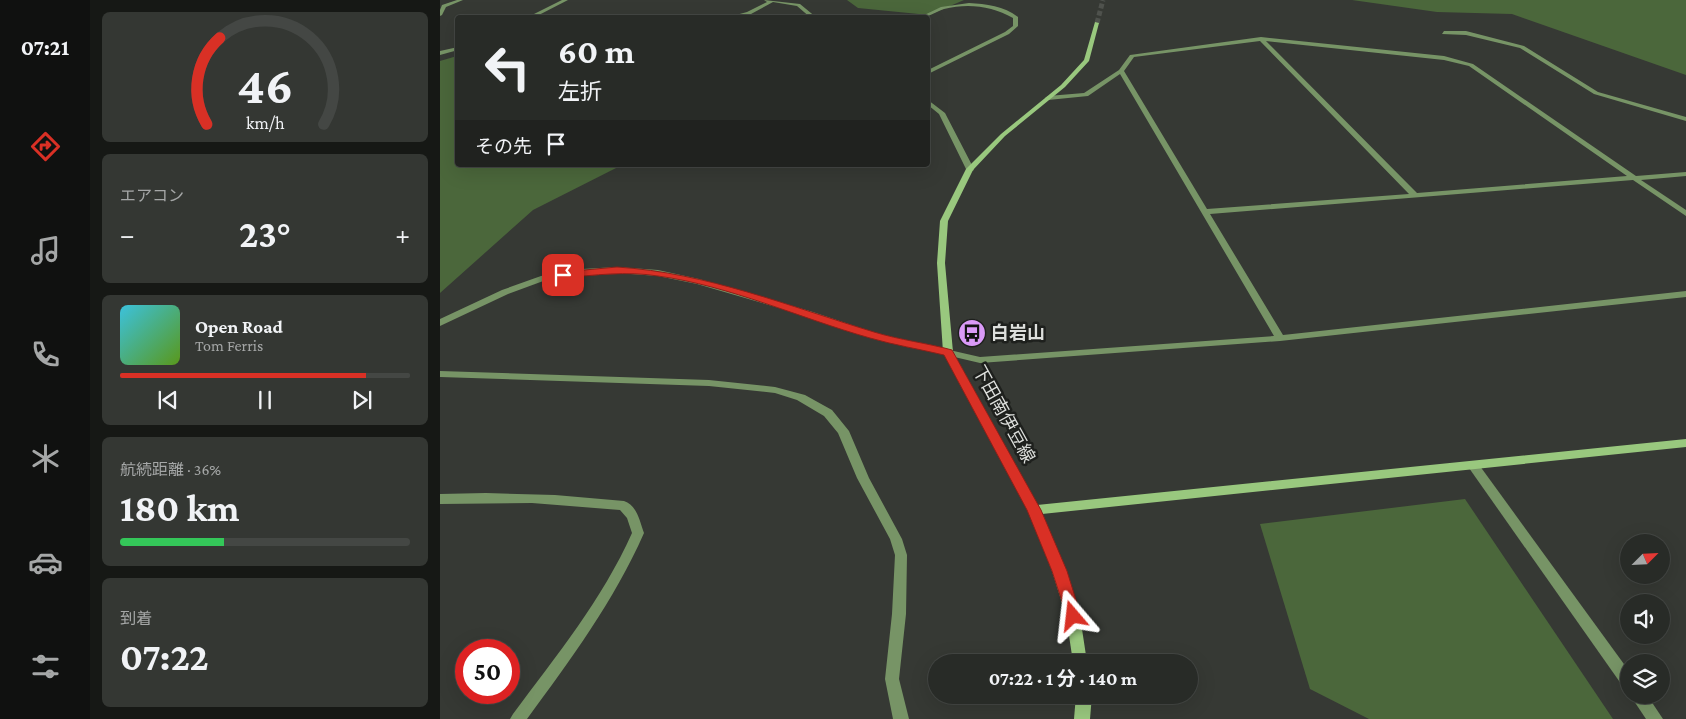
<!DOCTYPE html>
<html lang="ja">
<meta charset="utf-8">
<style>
body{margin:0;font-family:"Crimson Pro","Noto Sans JP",serif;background:#343733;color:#f1f3f6;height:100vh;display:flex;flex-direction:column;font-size:19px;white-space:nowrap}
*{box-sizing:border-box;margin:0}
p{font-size:16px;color:#a5a7a7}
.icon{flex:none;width:28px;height:28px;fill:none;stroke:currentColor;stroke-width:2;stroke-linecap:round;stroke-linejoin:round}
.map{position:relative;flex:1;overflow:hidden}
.panel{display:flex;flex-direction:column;gap:12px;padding:12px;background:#161815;width:350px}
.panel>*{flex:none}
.banner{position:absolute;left:15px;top:15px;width:475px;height:152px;border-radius:5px;box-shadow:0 5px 20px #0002,0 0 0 1px #444744;background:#282b27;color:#f1f3f6;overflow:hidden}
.needle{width:32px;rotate:66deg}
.fabs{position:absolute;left:1180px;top:534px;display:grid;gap:10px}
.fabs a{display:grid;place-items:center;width:50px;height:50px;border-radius:50%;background:#282b27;box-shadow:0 5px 20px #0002,0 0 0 1px #444744;font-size:25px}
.speed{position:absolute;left:15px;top:639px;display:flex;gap:10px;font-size:25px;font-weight:700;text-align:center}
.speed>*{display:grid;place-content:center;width:65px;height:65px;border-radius:50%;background:#282b27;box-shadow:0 5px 20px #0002,0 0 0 1px #444744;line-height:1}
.speed .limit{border:8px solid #d22;background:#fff;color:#111}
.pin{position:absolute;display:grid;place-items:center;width:42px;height:42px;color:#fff;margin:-21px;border-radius:10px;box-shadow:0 2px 8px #0006}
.me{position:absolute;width:55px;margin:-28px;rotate:343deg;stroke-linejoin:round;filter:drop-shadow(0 0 4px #0008)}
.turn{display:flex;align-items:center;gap:18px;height:105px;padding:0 20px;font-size:22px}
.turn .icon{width:65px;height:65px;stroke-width:2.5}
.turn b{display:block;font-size:35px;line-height:42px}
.then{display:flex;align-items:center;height:48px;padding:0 20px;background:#0003;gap:10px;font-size:19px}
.big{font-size:38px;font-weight:700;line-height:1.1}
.panel .tile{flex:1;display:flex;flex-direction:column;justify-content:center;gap:8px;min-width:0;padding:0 18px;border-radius:8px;background:#343733}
.panel .dial{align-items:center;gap:0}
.dial svg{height:130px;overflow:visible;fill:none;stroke:#444744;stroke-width:7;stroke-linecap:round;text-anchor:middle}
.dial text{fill:#f1f3f6;stroke:none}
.song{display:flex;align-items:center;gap:15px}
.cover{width:60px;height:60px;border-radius:8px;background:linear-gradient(135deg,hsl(190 70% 55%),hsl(90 70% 35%))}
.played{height:5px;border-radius:2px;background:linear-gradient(90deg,#d93025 85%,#444744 85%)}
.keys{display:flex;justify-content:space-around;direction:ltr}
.heat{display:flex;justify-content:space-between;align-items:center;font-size:28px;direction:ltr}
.charge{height:8px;border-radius:4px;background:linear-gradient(90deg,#34c759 36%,#444744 0)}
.trip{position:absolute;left:488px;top:654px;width:270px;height:50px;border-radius:25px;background:#282b27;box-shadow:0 5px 20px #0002,0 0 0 1px #444744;font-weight:700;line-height:50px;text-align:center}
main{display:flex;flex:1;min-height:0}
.dock{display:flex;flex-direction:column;width:90px;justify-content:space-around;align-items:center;background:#101110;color:#a5a7a7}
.dock .icon{width:35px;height:35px}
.dock .active{color:#d93025}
.dock b{font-size:22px;color:#f1f3f6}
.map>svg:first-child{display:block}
.green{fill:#4b673b}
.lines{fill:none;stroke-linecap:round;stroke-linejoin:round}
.secondary-tunnel{stroke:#4f524d;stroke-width:5;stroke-dasharray:5 2.5;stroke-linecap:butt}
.street{fill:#779466;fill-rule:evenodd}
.secondary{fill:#99c87e;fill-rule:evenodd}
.route{fill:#d93025;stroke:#8d1f18}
.labels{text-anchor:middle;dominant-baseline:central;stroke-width:5;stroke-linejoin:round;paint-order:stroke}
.poi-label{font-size:18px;font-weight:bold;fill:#dddfdc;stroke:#1e201d;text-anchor:start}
.street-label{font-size:18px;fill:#dddfdc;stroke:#1e201d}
</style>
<main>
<nav class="dock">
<b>07:21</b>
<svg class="icon active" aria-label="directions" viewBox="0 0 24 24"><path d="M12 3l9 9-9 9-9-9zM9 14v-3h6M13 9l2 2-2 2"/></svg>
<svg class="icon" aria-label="music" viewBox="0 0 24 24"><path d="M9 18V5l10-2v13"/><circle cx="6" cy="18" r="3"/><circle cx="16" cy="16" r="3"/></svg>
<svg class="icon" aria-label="phone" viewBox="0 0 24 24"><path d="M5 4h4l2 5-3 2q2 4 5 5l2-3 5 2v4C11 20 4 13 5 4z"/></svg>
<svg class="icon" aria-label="climate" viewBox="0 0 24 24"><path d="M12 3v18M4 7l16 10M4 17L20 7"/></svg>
<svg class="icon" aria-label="car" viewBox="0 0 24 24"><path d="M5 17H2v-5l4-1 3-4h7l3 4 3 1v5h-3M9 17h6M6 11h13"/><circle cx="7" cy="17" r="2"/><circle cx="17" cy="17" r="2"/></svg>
<svg class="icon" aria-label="filters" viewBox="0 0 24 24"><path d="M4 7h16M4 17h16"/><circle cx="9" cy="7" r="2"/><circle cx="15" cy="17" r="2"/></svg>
</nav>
<section class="panel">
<div class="tile dial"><svg viewBox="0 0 100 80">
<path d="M14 69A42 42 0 1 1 86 69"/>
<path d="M14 69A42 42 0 0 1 22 16" stroke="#d93025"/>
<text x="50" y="56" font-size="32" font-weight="700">46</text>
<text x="50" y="72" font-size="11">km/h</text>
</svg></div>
<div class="tile"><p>エアコン</p>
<div class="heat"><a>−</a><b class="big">23°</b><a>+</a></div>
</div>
<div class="tile">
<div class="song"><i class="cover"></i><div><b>Open Road</b><p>Tom Ferris</p></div></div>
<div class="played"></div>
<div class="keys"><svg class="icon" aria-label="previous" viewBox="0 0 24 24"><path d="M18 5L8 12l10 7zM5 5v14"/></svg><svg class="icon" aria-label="pause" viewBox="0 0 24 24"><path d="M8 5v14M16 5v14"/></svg><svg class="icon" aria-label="next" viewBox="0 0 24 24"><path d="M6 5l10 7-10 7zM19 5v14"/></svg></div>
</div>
<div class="tile"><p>航続距離 · 36%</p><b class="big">180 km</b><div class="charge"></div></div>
<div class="tile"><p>到着</p><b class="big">07:22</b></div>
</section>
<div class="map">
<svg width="1246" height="719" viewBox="0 0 1246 719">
<rect width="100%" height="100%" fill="#363934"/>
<!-- green -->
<g class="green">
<path d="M407 0H524L489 15 418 8Z"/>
<path d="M912 0H1246V75L1072 14 997 12Z"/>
<path d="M17 56 18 165H182L93 210 0 293V61Z"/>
<path d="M1025 499 1173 719H929L870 689 820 524Z"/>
</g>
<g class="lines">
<!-- secondary-tunnel -->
<path class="secondary-tunnel" d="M657 23 663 0"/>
<!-- street -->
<g class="street">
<path d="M17 0H23L6 7 2 15 0 16V10L2 5Z"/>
<path d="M122 0H128L93 18H86Z"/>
<path d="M324 0 360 4 377 18H371L357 6 333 2 311 14 296 18H285L307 12 327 2Z"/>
<path d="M529 3C546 4 564 6 578 17V26L569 34 488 74V70L565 32 573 26V18C552 6 528 3 504 9 495 12 487 18 478 18L501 7Z"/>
<path d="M1004 31H1026L1084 46 1158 92 1246 117V121L1154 94 1080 48 1026 35 1002 34Z"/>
<path d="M821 37 1004 56 1033 64 1196 176 1246 172V176L1201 180 1246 210V216L1193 180 770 214 843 335 1246 291V297L840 341 540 363 429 337 367 316 257 284 218 276 177 273 142 275 106 280 68 294 0 326V319L62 290 101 276 142 269 177 267 218 270 259 279 373 312 435 333 540 357 834 336 680 74 648 96 608 100 605 98 608 96 644 93 679 70 690 55ZM820 41 969 194 767 209 684 71 694 57ZM826 41 1004 60 1029 66 1187 176 977 193Z"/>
<path d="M18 47V50L0 55V51Z"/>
<path d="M488 100 505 113 534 169 533 171 526 169 499 114 488 105Z"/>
<path d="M0 371 269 380 335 387 365 395 392 410 409 431 429 478 462 539 467 555 466 614 459 679 469 719H453L445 679 452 614 455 555 450 539 417 478 398 433 384 416 357 400 335 393 269 386 0 377Z"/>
<path d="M1033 461 1037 462 1189 671V690L1184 688 1029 468 1027 465 1029 462Z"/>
<path d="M46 493 115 495 184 501C197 505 200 522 204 533 174 601 131 659 87 719H70L73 714C116 656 162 600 192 533L187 518 180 510 92 503 0 504V494Z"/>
<path d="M1190 695H1207L1223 719H1206Z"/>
</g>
<!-- secondary -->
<g class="secondary">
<path d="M655 22 659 23 649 61 625 87 565 136 533 170 508 221 505 263 513 352 597 505 1246 439V447L602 514 626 571 640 616 647 662H633L626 616 612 571 588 510 503 352 497 263 500 221 526 169 561 134 621 85 644 60Z"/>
<path d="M636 695H652L650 719H634Z"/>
</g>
</g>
<!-- route -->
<path class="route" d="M177 267C268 273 348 306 434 332 460 340 487 343 512 350L601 510 627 571 641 616 639 620 633 622 628 620 612 571 587 510 504 355C479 349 454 345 430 338 359 318 291 286 218 276 186 271 155 275 123 278L118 275 123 272Z"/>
<!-- icons -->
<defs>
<g id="bus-disc" transform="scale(1.4375)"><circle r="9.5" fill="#da9af7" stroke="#1e201d"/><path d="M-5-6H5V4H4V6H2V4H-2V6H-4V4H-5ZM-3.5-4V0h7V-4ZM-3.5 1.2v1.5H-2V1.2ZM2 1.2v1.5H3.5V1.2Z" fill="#111"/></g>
</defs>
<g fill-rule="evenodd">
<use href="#bus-disc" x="532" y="333"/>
</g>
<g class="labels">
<!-- poi labels -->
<g class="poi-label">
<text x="551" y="333">白岩山</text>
</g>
<!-- street labels -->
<g class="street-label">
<text transform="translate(564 414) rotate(61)">下田南伊豆線</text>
</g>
</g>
</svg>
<div class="fabs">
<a><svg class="needle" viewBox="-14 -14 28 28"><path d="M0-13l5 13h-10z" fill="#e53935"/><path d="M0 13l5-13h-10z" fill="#a5a7a7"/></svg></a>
<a><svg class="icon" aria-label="sound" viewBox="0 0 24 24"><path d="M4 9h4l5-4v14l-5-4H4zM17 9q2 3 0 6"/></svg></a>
<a><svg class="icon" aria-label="layers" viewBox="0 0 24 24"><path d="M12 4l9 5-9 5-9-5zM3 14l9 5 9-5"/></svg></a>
</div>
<div class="speed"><div class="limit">50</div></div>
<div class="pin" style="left:123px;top:275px;background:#d93025"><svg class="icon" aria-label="arrive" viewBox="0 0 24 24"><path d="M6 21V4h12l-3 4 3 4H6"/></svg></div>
<svg class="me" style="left:633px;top:616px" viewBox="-20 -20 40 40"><path d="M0-17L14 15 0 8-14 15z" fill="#d93025" stroke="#fff" stroke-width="4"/></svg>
<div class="trip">07:22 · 1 分 · 140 m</div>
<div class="banner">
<div class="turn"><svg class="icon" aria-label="left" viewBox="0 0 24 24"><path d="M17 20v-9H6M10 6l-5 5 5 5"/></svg><div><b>60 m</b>左折</div></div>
<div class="then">その先<svg class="icon" aria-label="arrive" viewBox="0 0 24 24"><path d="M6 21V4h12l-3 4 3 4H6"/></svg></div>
</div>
</div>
</main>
